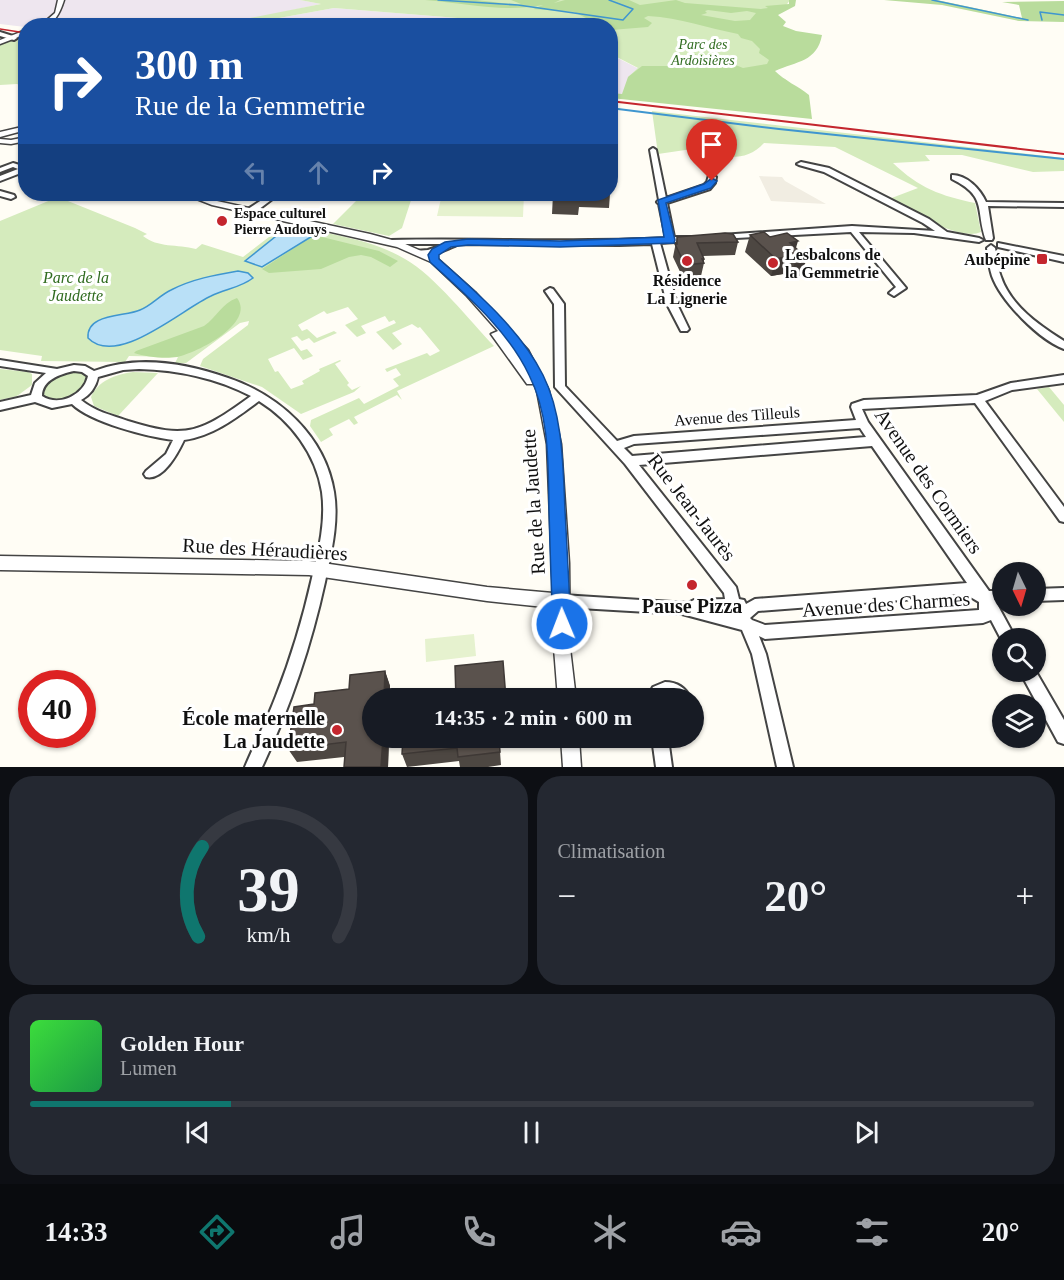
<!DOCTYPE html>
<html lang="fr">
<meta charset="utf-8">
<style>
body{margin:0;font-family:"Times New Roman",serif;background:#242831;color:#f1f3f6;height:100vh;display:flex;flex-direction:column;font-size:22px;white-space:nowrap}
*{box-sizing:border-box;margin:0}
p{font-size:20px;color:#9ea1a6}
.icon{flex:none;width:33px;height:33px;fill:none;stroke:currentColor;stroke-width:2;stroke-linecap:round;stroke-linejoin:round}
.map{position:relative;height:767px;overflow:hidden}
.details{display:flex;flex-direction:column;gap:9px;padding:9px;background:#0d0f14;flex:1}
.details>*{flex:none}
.hud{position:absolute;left:18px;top:18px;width:600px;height:183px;border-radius:24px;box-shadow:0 2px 4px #0004;background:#1a4fa0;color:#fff;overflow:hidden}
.needle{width:39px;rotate:175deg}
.fabs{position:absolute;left:992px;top:562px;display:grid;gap:12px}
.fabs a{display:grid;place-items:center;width:54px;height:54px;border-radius:50%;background:#171b24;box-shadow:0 2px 4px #0004;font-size:30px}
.speed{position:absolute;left:18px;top:670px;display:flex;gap:12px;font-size:30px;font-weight:700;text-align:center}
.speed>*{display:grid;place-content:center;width:78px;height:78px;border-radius:50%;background:#171b24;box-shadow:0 2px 4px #0004;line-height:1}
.speed .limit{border:9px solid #d22;background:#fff;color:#111}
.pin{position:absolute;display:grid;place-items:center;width:51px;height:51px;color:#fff;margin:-62px -26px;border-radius:50% 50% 50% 0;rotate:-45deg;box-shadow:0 0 6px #0007}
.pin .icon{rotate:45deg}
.me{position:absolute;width:66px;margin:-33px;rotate:359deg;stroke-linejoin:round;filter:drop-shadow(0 0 4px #0008)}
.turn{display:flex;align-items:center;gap:21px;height:126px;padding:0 18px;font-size:27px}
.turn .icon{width:78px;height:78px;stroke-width:2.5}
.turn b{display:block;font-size:42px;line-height:51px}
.lanes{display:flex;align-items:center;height:57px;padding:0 18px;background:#0003;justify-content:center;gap:30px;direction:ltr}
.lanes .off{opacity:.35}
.big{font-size:45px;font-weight:700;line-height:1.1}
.details .card{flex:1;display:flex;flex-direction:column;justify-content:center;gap:9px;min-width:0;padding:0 21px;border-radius:24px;background:#242831}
.details .dial{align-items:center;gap:0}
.dial svg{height:156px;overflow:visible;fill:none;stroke:#363941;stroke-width:7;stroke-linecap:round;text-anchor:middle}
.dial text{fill:#f1f3f6;stroke:none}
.song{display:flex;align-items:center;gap:18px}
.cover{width:72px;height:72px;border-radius:9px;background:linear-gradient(135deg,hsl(120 70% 55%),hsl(140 70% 35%))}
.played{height:6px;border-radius:3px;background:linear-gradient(90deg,#0f766e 20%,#363941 20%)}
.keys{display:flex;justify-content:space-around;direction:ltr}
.heat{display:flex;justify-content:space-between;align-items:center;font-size:33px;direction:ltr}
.details .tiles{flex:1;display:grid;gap:9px;grid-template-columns:1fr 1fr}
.card:last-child{grid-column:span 2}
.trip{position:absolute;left:362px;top:688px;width:342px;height:60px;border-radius:30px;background:#171b24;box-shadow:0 2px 4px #0004;font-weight:700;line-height:60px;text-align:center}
.tab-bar{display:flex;height:96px;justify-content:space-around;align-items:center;background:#090b0e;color:#9ea1a6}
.tab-bar .icon{width:42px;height:42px}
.tab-bar .on{color:#0f766e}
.tab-bar b{font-size:27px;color:#f1f3f6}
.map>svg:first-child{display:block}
.industrial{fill:#eee6ef}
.green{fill:#d5ebbd}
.forest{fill:#b9dc9c;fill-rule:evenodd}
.pitch{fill:#e6f2cf}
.plaza{fill:#f1ede2}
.water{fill:#b9e0f7;stroke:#3f96cf;stroke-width:1.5}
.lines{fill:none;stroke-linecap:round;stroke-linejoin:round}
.stream-far1{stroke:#3f96cf;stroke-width:1.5}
.stream{stroke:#3f96cf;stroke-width:2}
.minor-casing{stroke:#444;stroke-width:4}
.tertiary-casing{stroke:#444;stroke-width:3}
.minor{fill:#fff;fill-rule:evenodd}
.tertiary{fill:#fff;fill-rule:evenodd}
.rail-far1{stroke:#c4262e;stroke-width:1.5}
.rail{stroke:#c4262e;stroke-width:2}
.wall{fill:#4d4742}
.shaded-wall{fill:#3f3936}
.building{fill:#5a524d;stroke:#3f3936;stroke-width:1.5}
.route{fill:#1a73e8;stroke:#114b97;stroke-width:1.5}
.poi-dot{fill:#c4262e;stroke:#fff;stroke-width:2}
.labels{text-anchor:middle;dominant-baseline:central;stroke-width:6;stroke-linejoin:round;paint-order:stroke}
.far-park-label{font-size:14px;font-style:italic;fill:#2f6b1f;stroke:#fff}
.far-poi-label{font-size:14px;font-weight:bold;fill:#111;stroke:#fff;text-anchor:start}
.poi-label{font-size:16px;font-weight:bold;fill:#111;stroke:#fff;text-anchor:start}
.park-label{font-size:16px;font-style:italic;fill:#2f6b1f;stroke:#fff}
.street-label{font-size:16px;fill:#111;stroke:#fff}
.near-street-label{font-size:20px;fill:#111;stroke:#fff}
.near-poi-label{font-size:20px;font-weight:bold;fill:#111;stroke:#fff}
</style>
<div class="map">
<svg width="1064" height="767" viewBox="0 0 1064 767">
<rect width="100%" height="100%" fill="#fffdf5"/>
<!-- industrial -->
<g class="industrial">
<path d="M0 0H300L321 4 246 20 257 22 334 8 544 25 25 27 0 24Z"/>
<path d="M610 54 639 69 628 81 622 95 611 93Z"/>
</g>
<!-- green -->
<g class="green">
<path d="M300 0H790L785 7 773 12V74L785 79 794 87 628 77 638 68 611 54 610 26 544 25 334 8 257 22 245 19 321 4Z"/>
<path d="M25 36V87L17 84 0 85V44Z"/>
<path d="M652 111 1064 158V171L1033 172 962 155H925L930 161 893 163C919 188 941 196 975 203L981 232C959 242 910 210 889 199L918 188 835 147 764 143C745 164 723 156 697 153L692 149 658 154Z"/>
<path d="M363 194H413L402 228 389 236 333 224Z"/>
<path d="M58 197 135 228 147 234 143 236C158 248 177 244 196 249L202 244 243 257 286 224C325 234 370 238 405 259 435 276 469 320 494 346L397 391 402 400 397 395 354 417 358 423 354 425 349 419 329 429 333 435 321 442 310 426 311 420 359 398 364 404 399 386 393 379 401 375 396 368 387 372 385 369 427 353 430 356 440 351 420 327 418 328 412 324 392 333 402 344 393 350 376 332 396 323 394 320 389 322 385 316 361 326 366 333 357 337 345 325 358 319 348 307 327 314 324 311 298 325 302 331 307 329 317 338 334 331 337 333 314 343 309 338 302 341 297 336 291 338 301 351 307 349 313 356 303 360 294 348 268 359 275 372 278 371 291 389 304 384 302 381 320 371 319 369 340 360 341 361 335 364 349 383 347 385 352 390 361 386 354 392 301 414 262 387 200 366 203 359 248 325 249 321 240 323 186 363H175L178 357 129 356 125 362 41 361 42 356 0 350V221Z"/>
<path d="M0 369 28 372 32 374V385L17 396 0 400Z"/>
<path d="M77 371 85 374 88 379C84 398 57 404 42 397L41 389C52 378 61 372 77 371Z"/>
<path d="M133 372 158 373 118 416 94 406 91 397C97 381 117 374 133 372Z"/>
<path d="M1049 387 1064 405V422L1037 389Z"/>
</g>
<!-- forest -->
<g class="forest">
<path d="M425 0H476L518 5 521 4 511 0H560L554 3 565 0H629L640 5 676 0 685 3 761 9 768 8 765 6 789 4V0H796L795 6 778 15 786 22 783 26 796 31 822 35C817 62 797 61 775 71 785 81 798 86 809 95L812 119 611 98V93L622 94 628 77 642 66H676L678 60 695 54 705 59 723 60 743 68 767 64 769 60 759 53 760 49 752 41 741 38 738 34C707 28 681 18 648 16L644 18 652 23 648 27 611 30 610 26 593 25 592 21 574 12 533 9 543 5C502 13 465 3 425 0ZM708 10 731 13 747 11 756 13 750 20 735 21 701 15 707 13 705 11Z"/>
<path d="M884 0H937L1022 18 1019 5 1002 2 1064 1V22L1019 21 942 5Z"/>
<path d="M314 235 379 251 398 261 390 267 371 257 361 255 349 257 321 269 269 273 262 269Z"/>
<path d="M237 298C256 323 197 353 177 357 165 359 146 357 134 353L136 351 204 326C217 317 222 303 237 298Z"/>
</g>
<!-- pitch -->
<g class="pitch">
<path d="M442 194H524L523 217 437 216Z"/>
<path d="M474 634 476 656 426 662 425 639Z"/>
</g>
<!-- plaza -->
<path class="plaza" d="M759 176 782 177 785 181 826 204 771 201Z"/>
<!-- water -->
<g class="water">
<path d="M285 229 314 235 262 267 245 261Z"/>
<path d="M238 271 248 273 253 278C240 288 225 289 211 296 182 309 117 368 88 338 86 313 125 317 140 310 151 306 160 295 171 290 192 279 215 275 238 271Z"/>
</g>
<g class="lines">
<!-- stream-far1 -->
<g class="stream-far1">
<path d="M438 0 518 5 623 20 633 9 609 0"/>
<path d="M932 0 1028 20"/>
<path d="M1042 20 1040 12 1064 15"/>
</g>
<!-- stream -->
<path class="stream" d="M610 108 779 129 1064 159"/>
<!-- minor casing -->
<g class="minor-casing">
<g id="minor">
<path d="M0 32 16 37 17 38 14 40 0 36Z"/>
<path d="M653 148 656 150 666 198 704 185 707 182 709 175 716 177 715 183 710 189 667 203 674 237H691L695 239 691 241 660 243 677 304 689 329 687 331H681L667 304 652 244 619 245 456 244 455 246C442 251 426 260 414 253L415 251 428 250 446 244H391L387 242 391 240C482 238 574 243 666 238L659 204 657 202 659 200 650 150Z"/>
<path d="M801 162 829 168 929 219 947 232 979 238 983 240 979 242 914 233 859 232 906 288 894 296 889 293 896 287 851 232 718 239 717 237 721 235 852 226 935 231 923 223 824 172 799 165 797 164Z"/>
<path d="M13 163 26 167V171L0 181V176L18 169 13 167 0 172V168Z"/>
<path d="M952 175C967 175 980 189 986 202L1064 203V207L988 206 993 238 992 240H986C975 209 988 197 952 179Z"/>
<path d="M0 191 14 195 15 197 11 199 0 196Z"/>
<path d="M271 194H279L254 213H248V209Z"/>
<path d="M998 243 1064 256V262L998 247Z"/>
<path d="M991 245 995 248C997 257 997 267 1001 277 1011 306 1039 325 1064 341V349C1039 340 1001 301 992 276 989 267 988 257 987 248Z"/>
<path d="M550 288 553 289 564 304 565 386 617 441 634 436 856 420 851 407 852 404 864 400 977 395 1011 383 1064 375V383L1012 390 985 401 1064 507V522L1060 521 975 403 862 409 868 422 989 591H1002V603L997 604 1016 639H1002V641L991 620 983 623 765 639 759 636 766 654 793 767H777L752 654 742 630 682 614 562 607 557 606 555 601 557 596 562 595 688 603 694 600 725 599 724 593 625 464 555 387 554 304 545 291ZM860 428 866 437 632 456 624 448 634 444ZM872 446 967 583 755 599 746 604 744 600 739 599 736 587 639 465ZM967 595 979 602V610L765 625 752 620 750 618 758 611Z"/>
<path d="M0 360 57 369 74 365 85 366 94 371C137 355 186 363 228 378 279 395 325 436 334 492 339 522 331 553 325 582 311 646 290 708 262 767H245C255 743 267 720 276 696 291 658 303 618 312 578 319 550 326 521 322 492 316 454 291 421 259 401 236 418 213 436 184 440 178 453 163 481 146 477L144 474 146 471 166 454 173 440C148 437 90 422 72 404L52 408 35 402 0 410V402L31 395 35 383 46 373 0 366ZM139 369C178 370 216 378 251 396 201 432 188 440 128 421 111 415 94 411 81 400 90 395 96 387 98 377L123 370ZM74 371 82 372 88 376C84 395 59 407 42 396 42 380 60 374 74 371Z"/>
<path d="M1064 588V600L1035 601V589Z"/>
<path d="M1035 670 1064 720V744L1058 742 1020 672H1035Z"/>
<path d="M665 682C677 682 686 688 691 699H673L669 697 646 699 653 687Z"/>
<path d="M652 738H668L672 767H656Z"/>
</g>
</g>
<!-- tertiary casing -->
<g class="tertiary-casing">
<g id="tertiary">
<path d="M58 0H64C60 13 54 26 40 26L55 13Z"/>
<path d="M26 30V34L0 44V40Z"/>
<path d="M26 126V130L0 137V132Z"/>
<path d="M26 137V141L11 144 0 143V139L11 140Z"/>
<path d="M184 194H195L217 201 370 234 403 243 437 258 475 292 528 350 549 391 561 444 569 563 570 648 576 699H558L554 648V608L487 601 309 575 0 570V556L309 561 487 587 553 593 547 444 537 391 534 384H527L491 334 498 331 467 296 431 262 397 247 212 205Z"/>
<path d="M561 738H579L581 767H563Z"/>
</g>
</g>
<!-- minor -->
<use href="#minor" class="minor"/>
<!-- tertiary -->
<use href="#tertiary" class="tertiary"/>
<!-- rail-far1 -->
<path class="rail-far1" d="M0 29 26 33"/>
<!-- rail -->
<path class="rail" d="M610 101 1064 154"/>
</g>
<!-- wall -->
<g class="wall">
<path d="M553 194H610L609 208 579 207 578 215 552 214Z"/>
<path d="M750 235 770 237 796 249 801 276 790 279 783 274 771 276 745 252Z"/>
<path d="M677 237 738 242 735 255 703 256 704 259V263L701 276 683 278 673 257Z"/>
<path d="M946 596 961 604 958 608 948 609 943 600Z"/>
<path d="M385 671 390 686V699H372V738H389L388 767 344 757 297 762 288 749 314 704 349 689Z"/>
<path d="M499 738 501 765 488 767H460L459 761 407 767 402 754Z"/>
</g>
<!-- shaded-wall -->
<g class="shaded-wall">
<path d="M798 241 793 258 789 256 783 274 771 276 776 259 790 243Z"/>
<path d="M807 258 801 276 790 279 795 262Z"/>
<path d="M385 671 390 686V699H384Z"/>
<path d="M383 738H389L388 767H381Z"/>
</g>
<!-- building -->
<g class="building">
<rect x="553" y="194" width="26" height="4"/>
<path d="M764 232 770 237 787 233 798 241 790 243 807 258 795 262 789 256 776 259 750 235Z"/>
<path d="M725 233 733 234 738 242 697 243 704 259H702L704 263 685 265 675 244H677V237Z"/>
<path d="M957 595 961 604 951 605 946 596Z"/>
<path d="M503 661 506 699H456L455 666Z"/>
<path d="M385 671 384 699H372V738H383L381 767H344L346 742 288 749 294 707 314 704 315 693 349 689 350 675Z"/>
<path d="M403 738H499L500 752 458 757 457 748 402 754Z"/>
</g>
<!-- route -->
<path class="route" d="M712 178 717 181 711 188 666 203 675 240 674 243 560 247 468 245 451 247 439 255V259C477 293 520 329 543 375 563 415 563 465 565 510 567 548 569 586 571 624L568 631 562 633 555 631 553 624C551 586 550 548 549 510 548 466 550 416 529 375 508 330 466 295 430 262L428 255 432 249 445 242 468 239 560 241 664 237 658 200 704 184Z"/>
<!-- markers -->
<g class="poi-dot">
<circle cx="222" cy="221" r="6"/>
<rect x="1036" y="253" width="12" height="12" rx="3"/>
<circle cx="687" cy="261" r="6"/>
<circle cx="773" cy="263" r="6"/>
<circle cx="692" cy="585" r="6"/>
<circle cx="337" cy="730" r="6"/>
</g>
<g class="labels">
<!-- far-park labels -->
<g class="far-park-label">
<text x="703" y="44">Parc des<tspan x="703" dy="16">Ardoisières</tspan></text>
</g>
<!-- far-poi labels -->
<g class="far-poi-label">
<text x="234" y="213">Espace culturel<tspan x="234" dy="16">Pierre Audouys</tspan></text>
</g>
<!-- poi labels -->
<g class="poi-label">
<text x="785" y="254">Lesbalcons de<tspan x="785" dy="18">la Gemmetrie</tspan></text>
<text x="1030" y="259" text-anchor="end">Aubépine</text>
<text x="687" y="280" text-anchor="middle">Résidence<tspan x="687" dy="18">La Lignerie</tspan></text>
</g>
<!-- park labels -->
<g class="park-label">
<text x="76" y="277">Parc de la<tspan x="76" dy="18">Jaudette</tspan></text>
</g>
<!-- street labels -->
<g class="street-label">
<text transform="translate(737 416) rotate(-4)">Avenue des Tilleuls</text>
</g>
<!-- near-street labels -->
<g class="near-street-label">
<text transform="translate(929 481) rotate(55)">Avenue des Cormiers</text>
<text transform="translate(533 502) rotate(-94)">Rue de la Jaudette</text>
<text transform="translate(692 507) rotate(52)">Rue Jean-Jaurès</text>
<text transform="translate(265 549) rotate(3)">Rue des Héraudières</text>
<text transform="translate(886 604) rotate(-4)">Avenue des Charmes</text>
</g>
<!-- near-poi labels -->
<g class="near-poi-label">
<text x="692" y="606">Pause Pizza</text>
<text x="325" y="718" text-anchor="end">École maternelle<tspan x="325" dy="23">La Jaudette</tspan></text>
</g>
</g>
</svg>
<div class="fabs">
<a><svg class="needle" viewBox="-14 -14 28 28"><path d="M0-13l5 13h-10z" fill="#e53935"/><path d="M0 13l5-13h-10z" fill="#9ea1a6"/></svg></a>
<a><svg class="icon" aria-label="search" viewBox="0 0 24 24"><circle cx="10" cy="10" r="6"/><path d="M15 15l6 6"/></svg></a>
<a><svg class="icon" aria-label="layers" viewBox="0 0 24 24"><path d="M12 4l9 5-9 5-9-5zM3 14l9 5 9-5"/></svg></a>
</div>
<div class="speed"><div class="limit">40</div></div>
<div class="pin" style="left:712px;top:181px;background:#d93025"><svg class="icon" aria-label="arrive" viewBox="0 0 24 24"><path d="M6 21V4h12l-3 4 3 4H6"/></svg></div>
<svg class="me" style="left:562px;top:624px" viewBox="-20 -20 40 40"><circle r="17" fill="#1a73e8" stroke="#fff" stroke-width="3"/><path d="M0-11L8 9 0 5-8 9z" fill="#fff"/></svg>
<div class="trip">14:35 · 2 min · 600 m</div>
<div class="hud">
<div class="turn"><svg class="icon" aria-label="right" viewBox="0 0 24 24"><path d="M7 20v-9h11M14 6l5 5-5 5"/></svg><div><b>300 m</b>Rue de la Gemmetrie</div></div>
<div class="lanes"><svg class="icon off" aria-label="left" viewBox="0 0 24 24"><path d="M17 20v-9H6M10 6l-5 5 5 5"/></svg><svg class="icon off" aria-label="ahead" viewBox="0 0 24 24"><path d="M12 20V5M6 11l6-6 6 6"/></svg><svg class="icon" aria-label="right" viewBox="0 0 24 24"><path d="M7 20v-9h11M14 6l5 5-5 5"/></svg></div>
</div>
</div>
<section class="details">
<div class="tiles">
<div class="card dial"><svg viewBox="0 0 100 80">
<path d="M14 69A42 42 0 1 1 86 69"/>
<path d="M14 69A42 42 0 0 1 16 23" stroke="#0f766e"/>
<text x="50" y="56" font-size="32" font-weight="700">39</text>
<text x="50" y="72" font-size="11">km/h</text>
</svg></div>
<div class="card"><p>Climatisation</p>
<div class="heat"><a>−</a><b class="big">20°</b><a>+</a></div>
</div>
<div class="card">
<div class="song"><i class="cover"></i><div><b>Golden Hour</b><p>Lumen</p></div></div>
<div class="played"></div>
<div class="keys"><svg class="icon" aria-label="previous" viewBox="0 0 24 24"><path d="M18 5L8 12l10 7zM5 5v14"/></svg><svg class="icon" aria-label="pause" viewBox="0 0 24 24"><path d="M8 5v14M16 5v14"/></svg><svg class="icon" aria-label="next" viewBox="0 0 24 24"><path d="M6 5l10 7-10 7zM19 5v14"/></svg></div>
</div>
</div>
</section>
<nav class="tab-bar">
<b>14:33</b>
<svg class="icon on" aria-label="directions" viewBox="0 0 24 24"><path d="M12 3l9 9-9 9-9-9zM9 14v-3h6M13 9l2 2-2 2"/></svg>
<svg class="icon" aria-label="music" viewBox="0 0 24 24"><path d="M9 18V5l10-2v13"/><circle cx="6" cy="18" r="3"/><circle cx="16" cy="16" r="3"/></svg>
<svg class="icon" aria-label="phone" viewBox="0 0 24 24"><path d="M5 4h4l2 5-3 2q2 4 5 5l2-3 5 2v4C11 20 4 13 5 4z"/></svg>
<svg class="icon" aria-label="climate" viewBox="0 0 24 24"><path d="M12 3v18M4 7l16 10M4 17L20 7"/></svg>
<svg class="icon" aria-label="car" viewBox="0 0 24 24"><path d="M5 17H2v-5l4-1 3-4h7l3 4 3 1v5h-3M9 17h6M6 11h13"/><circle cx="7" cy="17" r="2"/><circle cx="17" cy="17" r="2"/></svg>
<svg class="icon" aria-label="filters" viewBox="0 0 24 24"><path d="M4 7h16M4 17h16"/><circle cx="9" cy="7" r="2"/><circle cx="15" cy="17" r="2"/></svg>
<b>20°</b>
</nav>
